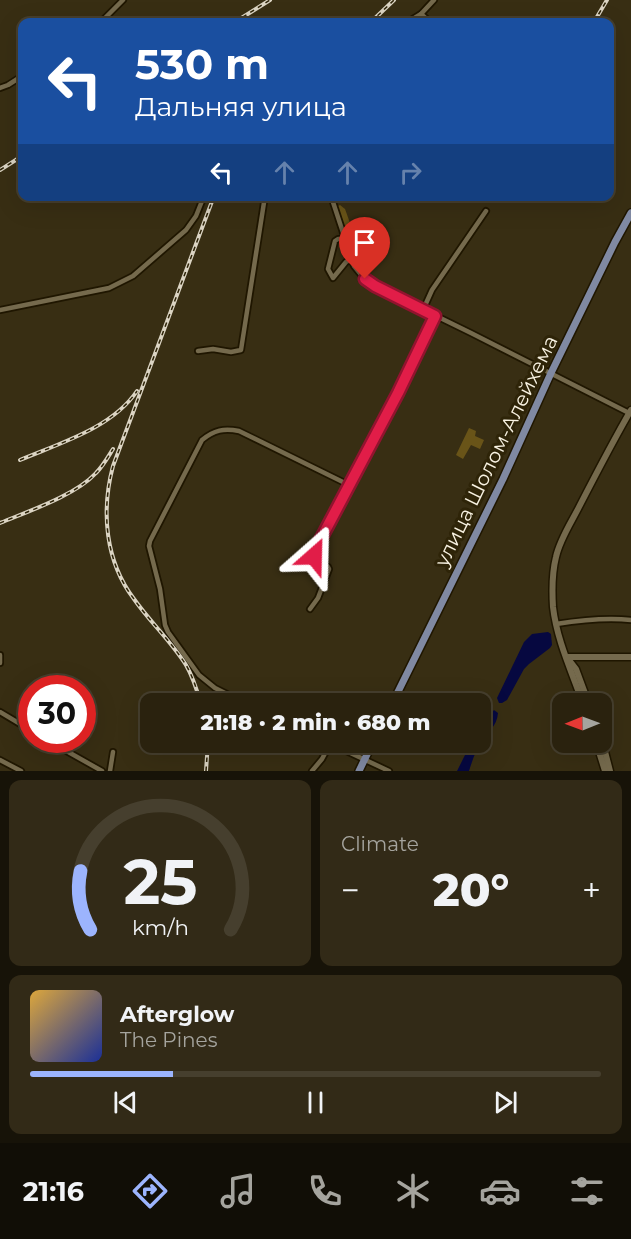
<!DOCTYPE html>
<meta charset="utf-8">
<style>
body{margin:0;font-family:Montserrat,sans-serif;background:#322a17;color:#f1f3f6;height:100vh;display:flex;flex-direction:column;font-size:22px;white-space:nowrap}
*{box-sizing:border-box;margin:0}
p{font-size:20px;color:#a5a49e}
.icon{flex:none;width:33px;height:33px;fill:none;stroke:currentColor;stroke-width:2;stroke-linecap:round;stroke-linejoin:round}
.map{position:relative;height:771px;overflow:hidden}
.details{display:flex;flex-direction:column;gap:9px;padding:9px;background:#171308;flex:1}
.details>*{flex:none}
.hud{position:absolute;left:18px;top:18px;width:596px;height:183px;border-radius:12px;box-shadow:0 6px 24px #0002,0 0 0 2px #463f2e;background:#1a4fa0;color:#fff;overflow:hidden}
.needle{width:39px;rotate:269deg}
.fabs{position:absolute;left:552px;top:693px;display:grid;gap:12px}
.fabs a{display:grid;place-items:center;width:60px;height:60px;border-radius:12px;background:#2a220e;box-shadow:0 6px 24px #0002,0 0 0 2px #463f2e;font-size:30px}
.speed{position:absolute;left:18px;top:675px;display:flex;gap:12px;font-size:30px;font-weight:700;text-align:center}
.speed>*{display:grid;place-content:center;width:78px;height:78px;border-radius:50%;background:#2a220e;box-shadow:0 6px 24px #0002,0 0 0 2px #463f2e;line-height:1}
.speed .limit{border:9px solid #d22;background:#fff;color:#111}
.pin{position:absolute;display:grid;place-items:center;width:51px;height:51px;color:#fff;margin:-62px -26px;border-radius:50% 50% 50% 0;rotate:-45deg;box-shadow:0 0 6px #0007}
.pin .icon{rotate:45deg}
.me{position:absolute;width:66px;margin:-33px;rotate:25deg;stroke-linejoin:round;filter:drop-shadow(0 0 4px #0008)}
.turn{display:flex;align-items:center;gap:21px;height:126px;padding:0 18px;font-size:27px}
.turn .icon{width:78px;height:78px;stroke-width:2.5}
.turn b{display:block;font-size:42px;line-height:51px}
.lanes{display:flex;align-items:center;height:57px;padding:0 18px;background:#0003;justify-content:center;gap:30px;direction:ltr}
.lanes .off{opacity:.35}
.big{font-size:45px;font-weight:800;line-height:1.1}
.details .tile{flex:1;display:flex;flex-direction:column;justify-content:center;gap:9px;min-width:0;padding:0 21px;border-radius:12px;background:#322a17}
.details .dial{align-items:center;gap:0}
.dial svg{height:156px;overflow:visible;fill:none;stroke:#463f2e;stroke-width:7;stroke-linecap:round;text-anchor:middle}
.dial text{fill:#f1f3f6;stroke:none}
.song{display:flex;align-items:center;gap:18px}
.cover{width:72px;height:72px;border-radius:9px;background:linear-gradient(135deg,hsl(40 70% 55%),hsl(230 70% 35%))}
.played{height:6px;border-radius:3px;background:linear-gradient(90deg,#9cb4fd 25%,#463f2e 25%)}
.keys{display:flex;justify-content:space-around;direction:ltr}
.heat{display:flex;justify-content:space-between;align-items:center;font-size:33px;direction:ltr}
.details .tiles{flex:1;display:grid;gap:9px;grid-template-columns:1fr 1fr}
.tile:last-child{grid-column:span 2}
.trip{position:absolute;left:140px;top:693px;width:351px;height:60px;border-radius:12px;background:#2a220e;box-shadow:0 6px 24px #0002,0 0 0 2px #463f2e;font-weight:800;line-height:60px;text-align:center}
.tab-bar{display:flex;height:96px;justify-content:space-around;align-items:center;background:#110e06;color:#a5a49e}
.tab-bar .icon{width:42px;height:42px}
.tab-bar .active{color:#9cb4fd}
.tab-bar b{font-size:27px;color:#f1f3f6}
.map>svg:first-child{display:block}
.green{fill:#695418}
.water{fill:#060840}
.lines{fill:none;stroke-linecap:round;stroke-linejoin:round}
.minor-casing{stroke:#1f1600;stroke-width:8}
.secondary-casing{stroke:#1f1600;stroke-width:9}
.primary-casing{stroke:#1f1600;stroke-width:10}
.minor{stroke:#756a4d;stroke-width:4.5}
.secondary{stroke:#756a4d;stroke-width:6}
.primary{stroke:#8089a2;stroke-width:7}
.rail-casing{stroke:#dbd4c3;stroke-width:4}
.rail{stroke:#2e2408;stroke-width:1.5;stroke-dasharray:4.5;stroke-linecap:butt}
.route-casing{stroke:#92132f;stroke-width:15}
.route{stroke:#e11d48;stroke-width:10}
.labels{text-anchor:middle;dominant-baseline:central;stroke-width:6;stroke-linejoin:round;paint-order:stroke}
.street-label{font-size:20px;fill:#f8f2e2;stroke:#2e2408}
</style>
<div class="map">
<svg width="631" height="771" viewBox="0 0 631 771">
<rect width="100%" height="100%" fill="#382e13"/>
<!-- green -->
<g class="green">
<path d="M340 205 345 209 354 234V237L350 242 348 241 336 207Z"/>
<path d="M469 428 476 431 475 436 484 440 480 449 471 445 463 459 456 455Z"/>
</g>
<!-- water -->
<g class="water">
<path d="M548 632 551 634 552 645 550 648 529 664 524 669 507 700 502 703H499L497 698 524 642 532 634Z"/>
<path d="M494 710 498 713C497 727 487 732 481 743 475 751 472 762 469 771H457L471 743 480 742C480 733 479 724 486 717 489 715 492 713 494 710Z"/>
</g>
<g class="lines">
<!-- minor casing -->
<g class="minor-casing">
<g id="minor">
<path d="M421 14 430 22"/>
<path d="M101 22 123 0"/>
<path d="M408 22 421 14 434 0"/>
<path d="M0 88 8 85 22 76"/>
<path d="M331 196 354 266 363 277 375 286 471 333 629 413"/>
<path d="M344 239H338L335 241 328 269 333 278 346 262 351 259"/>
<path d="M0 310 109 288 133 276 186 230 196 216 204 196"/>
<path d="M423 310 432 290 486 211"/>
<path d="M198 351 213 349 231 352 241 350 265 196"/>
<path d="M310 609 318 598 329 569 328 567 314 556 315 550 398 393 435 316"/>
<path d="M556 624C581 620 606 617 631 620"/>
<path d="M0 655V663"/>
<path d="M247 704 215 688 199 675 168 632 165 625 160 589 149 546 150 541 202 440C214 430 224 428 239 431L349 485"/>
<path d="M0 712 32 731"/>
<path d="M47 740 102 771"/>
<path d="M327 742 389 771"/>
<path d="M0 760 21 771"/>
<path d="M110 771 113 752"/>
<path d="M312 771 322 759 330 744"/>
</g>
</g>
<!-- secondary casing -->
<g class="secondary-casing">
<g id="secondary">
<path d="M567 657H631"/>
<path d="M569 660 576 669 589 704"/>
<path d="M583 704C572 672 557 641 553 607 552 591 552 573 556 557 560 539 571 523 579 507 596 474 613 441 631 410"/>
<path d="M602 740 610 771"/>
<path d="M596 742 605 771"/>
</g>
</g>
<!-- primary casing -->
<g class="primary-casing">
<g id="primary">
<path d="M392 704 503 479 551 373 615 242 631 213"/>
<path d="M359 771 373 742"/>
</g>
</g>
<!-- minor -->
<use href="#minor" class="minor"/>
<!-- secondary -->
<use href="#secondary" class="secondary"/>
<!-- primary -->
<use href="#primary" class="primary"/>
<!-- rail casing -->
<g class="rail-casing">
<g id="rail">
<path d="M235 22 270 0"/>
<path d="M371 22 394 0"/>
<path d="M594 22 607 0"/>
<path d="M0 170 22 156"/>
<path d="M20 460C60 443 112 428 137 391"/>
<path d="M0 523C29 511 76 495 96 473 103 466 108 457 113 449"/>
<path d="M201 704C197 690 193 677 186 665 171 641 150 622 134 599 105 561 101 511 113 466L214 196"/>
<path d="M206 771 208 742"/>
</g>
</g>
<!-- rail -->
<use href="#rail" class="rail"/>
</g>
<g class="lines">
<!-- route casing -->
<g class="route-casing">
<path id="route" d="M314 556 315 550 398 393 435 316 375 286 365 279"/>
</g>
<!-- route -->
<use href="#route" class="route"/>
</g>
<g class="labels">
<!-- street labels -->
<g class="street-label">
<text transform="translate(496 451) rotate(-64)">улица Шолом-Алейхема</text>
</g>
</g>
</svg>
<div class="fabs">
<a><svg class="needle" viewBox="-14 -14 28 28"><path d="M0-13l5 13h-10z" fill="#e53935"/><path d="M0 13l5-13h-10z" fill="#a5a49e"/></svg></a>
</div>
<div class="speed"><div class="limit">30</div></div>
<div class="pin" style="left:365px;top:279px;background:#d93025"><svg class="icon" aria-label="arrive" viewBox="0 0 24 24"><path d="M6 21V4h12l-3 4 3 4H6"/></svg></div>
<svg class="me" style="left:314px;top:556px" viewBox="-20 -20 40 40"><path d="M0-17L14 15 0 8-14 15z" fill="#e11d48" stroke="#fff" stroke-width="4"/></svg>
<div class="trip">21:18 · 2 min · 680 m</div>
<div class="hud">
<div class="turn"><svg class="icon" aria-label="left" viewBox="0 0 24 24"><path d="M17 20v-9H6M10 6l-5 5 5 5"/></svg><div><b>530 m</b>Дальняя улица</div></div>
<div class="lanes"><svg class="icon" aria-label="left" viewBox="0 0 24 24"><path d="M17 20v-9H6M10 6l-5 5 5 5"/></svg><svg class="icon off" aria-label="ahead" viewBox="0 0 24 24"><path d="M12 20V5M6 11l6-6 6 6"/></svg><svg class="icon off" aria-label="ahead" viewBox="0 0 24 24"><path d="M12 20V5M6 11l6-6 6 6"/></svg><svg class="icon off" aria-label="right" viewBox="0 0 24 24"><path d="M7 20v-9h11M14 6l5 5-5 5"/></svg></div>
</div>
</div>
<section class="details">
<div class="tiles">
<div class="tile dial"><svg viewBox="0 0 100 80">
<path d="M14 69A42 42 0 1 1 86 69"/>
<path d="M14 69A42 42 0 0 1 9 39" stroke="#9cb4fd"/>
<text x="50" y="56" font-size="32" font-weight="700">25</text>
<text x="50" y="72" font-size="11">km/h</text>
</svg></div>
<div class="tile"><p>Climate</p>
<div class="heat"><a>−</a><b class="big">20°</b><a>+</a></div>
</div>
<div class="tile">
<div class="song"><i class="cover"></i><div><b>Afterglow</b><p>The Pines</p></div></div>
<div class="played"></div>
<div class="keys"><svg class="icon" aria-label="previous" viewBox="0 0 24 24"><path d="M18 5L8 12l10 7zM5 5v14"/></svg><svg class="icon" aria-label="pause" viewBox="0 0 24 24"><path d="M8 5v14M16 5v14"/></svg><svg class="icon" aria-label="next" viewBox="0 0 24 24"><path d="M6 5l10 7-10 7zM19 5v14"/></svg></div>
</div>
</div>
</section>
<nav class="tab-bar">
<b>21:16</b>
<svg class="icon active" aria-label="directions" viewBox="0 0 24 24"><path d="M12 3l9 9-9 9-9-9zM9 14v-3h6M13 9l2 2-2 2"/></svg>
<svg class="icon" aria-label="music" viewBox="0 0 24 24"><path d="M9 18V5l10-2v13"/><circle cx="6" cy="18" r="3"/><circle cx="16" cy="16" r="3"/></svg>
<svg class="icon" aria-label="phone" viewBox="0 0 24 24"><path d="M5 4h4l2 5-3 2q2 4 5 5l2-3 5 2v4C11 20 4 13 5 4z"/></svg>
<svg class="icon" aria-label="climate" viewBox="0 0 24 24"><path d="M12 3v18M4 7l16 10M4 17L20 7"/></svg>
<svg class="icon" aria-label="car" viewBox="0 0 24 24"><path d="M5 17H2v-5l4-1 3-4h7l3 4 3 1v5h-3M9 17h6M6 11h13"/><circle cx="7" cy="17" r="2"/><circle cx="17" cy="17" r="2"/></svg>
<svg class="icon" aria-label="filters" viewBox="0 0 24 24"><path d="M4 7h16M4 17h16"/><circle cx="9" cy="7" r="2"/><circle cx="15" cy="17" r="2"/></svg>
</nav>
